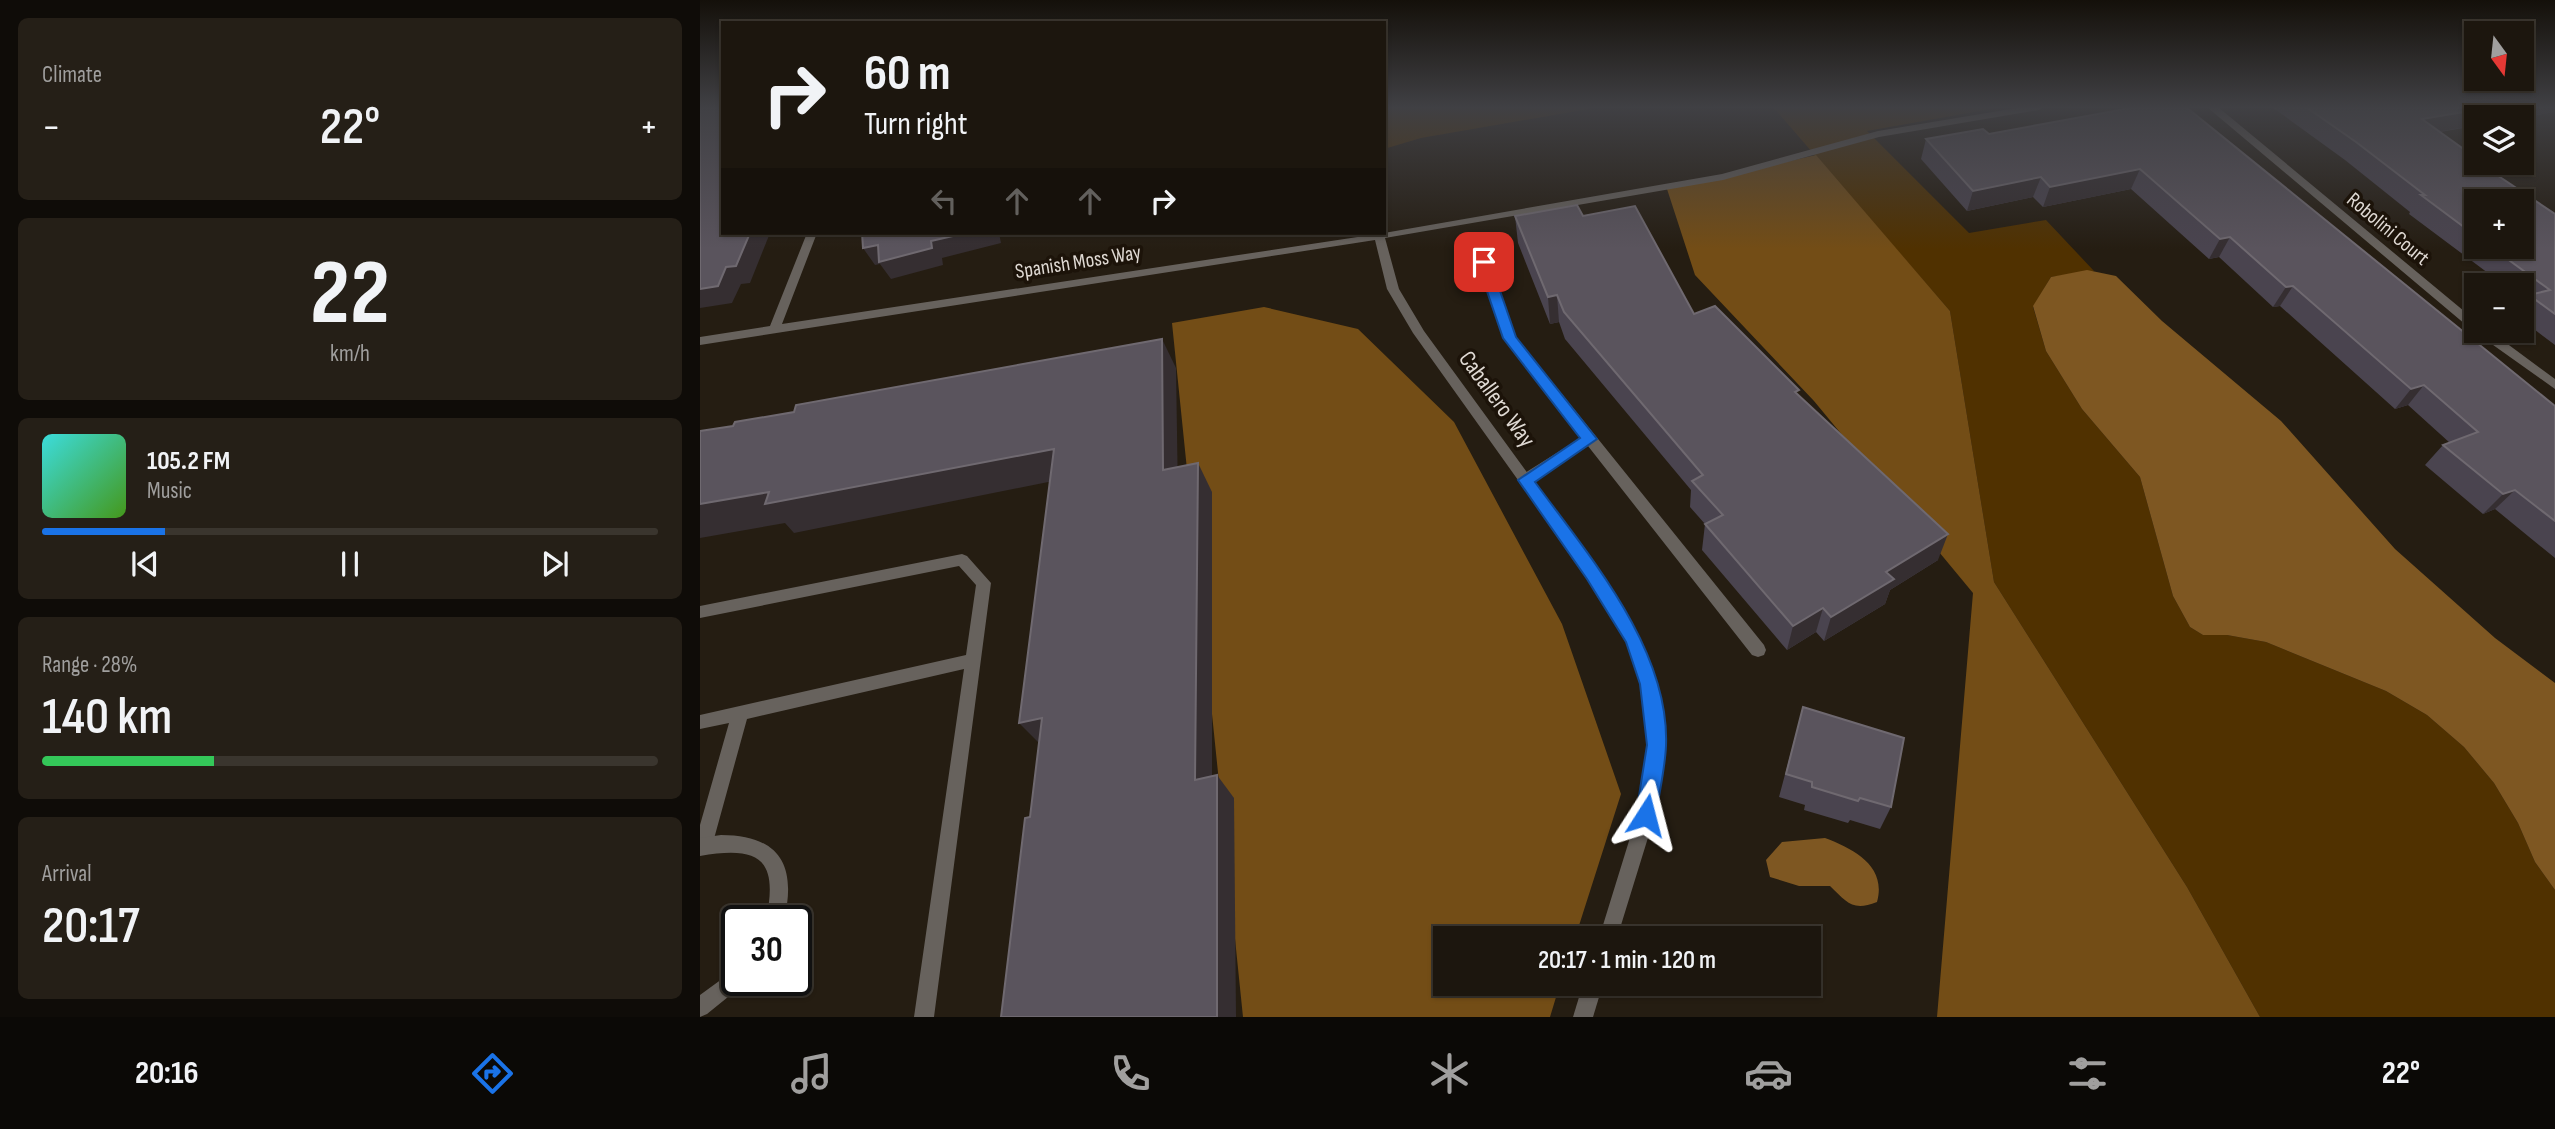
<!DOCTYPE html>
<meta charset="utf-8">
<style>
body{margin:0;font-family:"Sofia Sans Condensed",sans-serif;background:#251f17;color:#f1f3f6;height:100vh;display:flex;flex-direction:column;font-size:26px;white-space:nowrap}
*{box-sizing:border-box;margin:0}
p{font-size:23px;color:#a09f9e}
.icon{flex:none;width:38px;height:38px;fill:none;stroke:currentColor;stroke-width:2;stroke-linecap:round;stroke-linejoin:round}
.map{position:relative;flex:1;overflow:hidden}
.panel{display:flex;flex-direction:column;gap:18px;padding:18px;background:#0f0c08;width:700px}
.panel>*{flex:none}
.top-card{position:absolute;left:21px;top:21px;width:665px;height:214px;border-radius:0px;box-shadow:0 2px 5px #0004,0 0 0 2px #3a352e;background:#1c160e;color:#f1f3f6;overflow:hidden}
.needle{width:46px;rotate:165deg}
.controls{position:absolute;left:1764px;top:21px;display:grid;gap:14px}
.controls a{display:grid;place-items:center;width:70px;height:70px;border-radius:0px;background:#1c160e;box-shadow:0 2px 5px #0004,0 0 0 2px #3a352e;font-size:35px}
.speed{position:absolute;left:21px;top:905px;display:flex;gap:14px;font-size:35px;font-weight:700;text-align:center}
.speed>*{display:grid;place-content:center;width:91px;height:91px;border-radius:50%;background:#1c160e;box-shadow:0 2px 5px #0004,0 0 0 2px #3a352e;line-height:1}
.speed .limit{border:4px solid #111;border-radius:10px;background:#fff;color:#111}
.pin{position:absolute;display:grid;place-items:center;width:60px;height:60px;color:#fff;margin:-30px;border-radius:14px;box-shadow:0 4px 10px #0006}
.me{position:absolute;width:77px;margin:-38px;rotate:9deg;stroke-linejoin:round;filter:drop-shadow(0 0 5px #0008)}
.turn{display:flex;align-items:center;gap:24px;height:147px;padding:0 28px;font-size:32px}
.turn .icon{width:91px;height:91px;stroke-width:2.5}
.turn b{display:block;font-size:49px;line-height:60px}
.lanes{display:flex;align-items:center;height:66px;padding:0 28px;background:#0003;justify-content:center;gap:35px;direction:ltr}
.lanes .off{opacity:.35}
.big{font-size:52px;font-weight:600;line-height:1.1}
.panel .card{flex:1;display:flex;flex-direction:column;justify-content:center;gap:10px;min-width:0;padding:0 24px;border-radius:10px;background:#251f17}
.panel .dial{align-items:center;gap:0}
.dial b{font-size:91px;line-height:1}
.song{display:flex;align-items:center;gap:21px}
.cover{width:84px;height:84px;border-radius:10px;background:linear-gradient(135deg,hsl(180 70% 55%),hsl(100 70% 35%))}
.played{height:7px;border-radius:4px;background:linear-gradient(90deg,#1a73e8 20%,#3a352e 20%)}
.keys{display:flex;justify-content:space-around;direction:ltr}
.heat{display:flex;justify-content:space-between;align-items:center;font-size:38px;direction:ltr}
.charge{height:10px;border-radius:5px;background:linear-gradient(90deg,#34c759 28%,#3a352e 0)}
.trip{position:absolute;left:733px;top:926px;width:388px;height:70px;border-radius:0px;background:#1c160e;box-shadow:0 2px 5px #0004,0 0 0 2px #3a352e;font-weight:600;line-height:70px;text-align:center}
.tab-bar{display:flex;height:112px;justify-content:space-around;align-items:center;background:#0b0906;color:#a09f9e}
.tab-bar .icon{width:49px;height:49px}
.tab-bar .selected{color:#1a73e8}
.tab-bar b{font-size:32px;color:#f1f3f6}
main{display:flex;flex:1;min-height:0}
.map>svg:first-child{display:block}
.green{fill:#503100}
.forest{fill:#734d16}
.water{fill:#7e5722}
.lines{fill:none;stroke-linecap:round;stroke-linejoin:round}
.service{fill:#67625d;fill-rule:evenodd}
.minor{fill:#67625d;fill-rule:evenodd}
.wall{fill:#4a444f;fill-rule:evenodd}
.shaded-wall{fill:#352e31}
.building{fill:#5a545d;stroke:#6f6970;stroke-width:2}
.route{fill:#1a73e8;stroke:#114b97;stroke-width:2}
.labels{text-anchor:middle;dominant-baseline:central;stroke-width:7;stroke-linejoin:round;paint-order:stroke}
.far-street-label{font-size:21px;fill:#dfd9d3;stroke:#1c1309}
.street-label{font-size:24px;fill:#dfd9d3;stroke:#1c1309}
</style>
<main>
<section class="panel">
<div class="card"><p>Climate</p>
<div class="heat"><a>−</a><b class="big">22°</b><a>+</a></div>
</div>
<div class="card dial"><b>22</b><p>km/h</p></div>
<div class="card">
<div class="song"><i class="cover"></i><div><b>105.2 FM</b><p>Music</p></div></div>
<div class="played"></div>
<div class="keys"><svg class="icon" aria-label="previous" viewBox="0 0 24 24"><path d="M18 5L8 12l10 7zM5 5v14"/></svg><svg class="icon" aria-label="pause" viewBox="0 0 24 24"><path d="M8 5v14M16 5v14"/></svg><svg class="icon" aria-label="next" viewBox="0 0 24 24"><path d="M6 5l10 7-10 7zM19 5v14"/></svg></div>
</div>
<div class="card"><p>Range · 28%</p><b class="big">140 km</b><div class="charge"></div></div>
<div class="card"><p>Arrival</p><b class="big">20:17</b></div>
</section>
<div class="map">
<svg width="1855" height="1017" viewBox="0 0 1855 1017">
<rect width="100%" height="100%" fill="#251d12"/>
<!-- green -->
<g class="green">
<path d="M684 107H934H900L721 138 684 149Z"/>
<path d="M1073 107H1302L1167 131 1269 233 1346 220 1394 271 1351 277 1333 307 1346 351 1382 409 1440 477 1473 596 1490 627 1503 635H1527L1566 642 1686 691 1727 715 1764 747 1794 783 1818 823 1835 862 1855 890V1017H1560L1487 887 1294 582 1250 311Z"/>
</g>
<!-- forest -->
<g class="forest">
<path d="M1116 155 1250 311 1294 582 1487 887 1560 1017H1237L1273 593 1114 401 995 275 967 189Z"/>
<path d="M564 307 658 329 754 422 862 624 921 794 875 938H746V984H860L850 1017H543L472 323Z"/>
</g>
<!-- water -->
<g class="water">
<path d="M1387 270 1416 276 1462 321 1581 421 1695 549 1795 638 1855 683V890L1835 862 1818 823 1794 783 1764 747 1727 715 1686 691 1566 642 1527 635H1503L1490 627 1473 596 1440 477 1382 409 1346 351 1333 306 1351 277Z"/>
<path d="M1125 838C1154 849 1187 866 1177 902 1152 912 1147 902 1130 886H1099L1070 877 1066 860 1082 842Z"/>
</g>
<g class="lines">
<!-- service -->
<g class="service">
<path d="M784 259 790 263 816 337 1064 645 1066 650 1064 655 1058 657 1052 655 888 446 830 484H820L818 480 820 476 882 437 804 338 778 263Z"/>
<path d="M262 554 267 556 291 583 234 1017H214L264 669 47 719 12 846 9 852 3 855 0 853V825L29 723 0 729V715L266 655 276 585 259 566 0 618V606Z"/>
</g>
<!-- minor -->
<g class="minor">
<path d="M1323 107H1344L1339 110 1179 137 1023 180 685 238 699 289 724 331 898 570 938 634 957 684 965 745 955 815 917 938H899L937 815 949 745 941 684 926 641 888 578 713 333 687 289 675 240 0 345V337L70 326 107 233H117L82 324 684 233 1022 174 1178 131Z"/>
<path d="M1507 107H1518L1776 321V331H1790L1855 379V389L1772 330Z"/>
<path d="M21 835C80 835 97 866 84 920H66C79 858 59 846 0 856V838Z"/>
<path d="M37 968V980H45L44 984 7 1014 0 1017V995Z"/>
<path d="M883 984H903L893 1017H873Z"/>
</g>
</g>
<!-- wall -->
<g class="wall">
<path d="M1436 107 1855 406V558L1795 509 1783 514 1725 465 1743 445 1750 443 1708 405 1695 409 1580 306 1573 307 1519 257 1509 259 1431 189 1343 207 1333 197 1267 211 1221 159 1226 139 1289 134Z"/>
<path d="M1572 107H1855V112L1740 132 1792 168 1790 170 1855 214V345L1822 320V304L1824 301 1822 299V285H1804L1709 214 1710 212 1645 160ZM1776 201 1822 247H1776Z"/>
<path d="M815 216H883L994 314 1098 396 1238 560 1190 590 1185 604 1124 641 1116 632 1087 650 1002 550 1005 524 990 507 991 490 865 339 859 322 850 324 818 243Z"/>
<path d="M1103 707 1191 807 1180 829 1150 820 1148 823 1104 810 1105 805 1079 797Z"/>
</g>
<!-- shaded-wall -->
<g class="shaded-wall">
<path d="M1793 107H1855V112L1822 117H1776V125L1710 137 1722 119Z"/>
<path d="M1440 169 1431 189 1343 207 1350 187Z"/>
<path d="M1341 177 1333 197 1267 211 1273 191Z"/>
<path d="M50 233H70L50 283 41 284 32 303 0 308V289L26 267Z"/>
<path d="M266 233H299L301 243 242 258 243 265 191 279 180 264 175 265 163 248 178 245 231 241Z"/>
<path d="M1530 237 1519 257 1509 259 1520 239Z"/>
<path d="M1593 286 1580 306 1573 307 1586 287Z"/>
<path d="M857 295 859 322 850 324 848 297Z"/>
<path d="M462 339 476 368 478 498 463 470Z"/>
<path d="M1724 385 1708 405 1695 409 1711 389Z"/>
<path d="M354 449 373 477 94 533 85 523 0 538V504L69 492Z"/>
<path d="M498 463 512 492V803L495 780Z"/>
<path d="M1815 490 1795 509 1783 514 1803 494Z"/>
<path d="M1248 534 1238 560 1190 590 1185 604 1124 641 1131 617 1186 572Z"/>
<path d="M1123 608 1116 632 1087 650 1093 626Z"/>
<path d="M342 718 343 747 319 723Z"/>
<path d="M517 775 534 798 536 1017H517Z"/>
</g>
<!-- building -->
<g class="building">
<path d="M0 107H23V233H50L36 266 26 267 18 286 0 289Z"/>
<path d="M1436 107H1486L1855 406V521L1815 490 1803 494 1743 445 1778 432 1724 385 1711 389 1593 286 1586 287 1530 237 1520 239 1440 169 1350 187 1341 177 1273 191 1226 139 1283 129 1289 134Z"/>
<path d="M1606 107H1793L1722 119 1776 158V163H1784L1792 168 1788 169 1855 214V314L1829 295 1850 290 1791 247H1822V201H1776V236L1721 195H1725L1656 142Z"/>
<path d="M877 205 883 216 935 206 994 314 1015 306 1099 390 1095 392 1248 534 1186 572 1194 579 1131 617 1123 608 1093 626 1005 524 1023 515 992 481 1003 475 864 312 857 295 848 297 815 216Z"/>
<path d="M162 233H266L231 241 232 248 179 262 178 245 163 248Z"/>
<path d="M462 339 463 470 498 463 495 780 517 775V1017H301L325 818 330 817 342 718 319 723 354 449 65 504 69 492 0 504V431L33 426 35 422 94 412 96 405Z"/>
<path d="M1103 707 1204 738 1191 807 1160 798 1158 801 1112 787V782L1086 774Z"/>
</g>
<!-- sky -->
<linearGradient id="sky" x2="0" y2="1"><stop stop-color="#14100a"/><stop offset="0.43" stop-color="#404044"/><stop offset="1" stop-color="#404044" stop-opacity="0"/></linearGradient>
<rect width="1855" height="249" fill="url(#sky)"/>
<!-- route -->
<path class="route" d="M779 260 790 262 816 337 897 439 835 482C889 556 970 649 966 746 965 769 959 793 956 815L953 822 946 825 939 822 936 815 947 745 940 684 926 642 887 579 818 480 880 438 803 338 777 262Z"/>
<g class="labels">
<!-- far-street labels -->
<g class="far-street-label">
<text transform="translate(1688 229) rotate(40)">Robolini Court</text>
<text transform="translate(378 262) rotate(-9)">Spanish Moss Way</text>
</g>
<!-- street labels -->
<g class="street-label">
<text transform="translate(797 399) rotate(54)">Caballero Way</text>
</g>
</g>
</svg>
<div class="controls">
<a><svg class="needle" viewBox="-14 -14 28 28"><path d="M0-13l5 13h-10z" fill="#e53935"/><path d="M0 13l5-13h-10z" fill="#a09f9e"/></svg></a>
<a><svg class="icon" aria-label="layers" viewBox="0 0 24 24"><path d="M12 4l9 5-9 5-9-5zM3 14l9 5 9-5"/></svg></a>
<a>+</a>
<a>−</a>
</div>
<div class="speed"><div class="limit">30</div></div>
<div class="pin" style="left:784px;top:262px;background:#d93025"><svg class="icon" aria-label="arrive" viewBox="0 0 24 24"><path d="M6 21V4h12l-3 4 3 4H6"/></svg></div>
<svg class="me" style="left:946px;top:815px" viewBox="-20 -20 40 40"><path d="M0-17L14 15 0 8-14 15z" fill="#1a73e8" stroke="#fff" stroke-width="4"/></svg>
<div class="trip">20:17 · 1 min · 120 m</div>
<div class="top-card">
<div class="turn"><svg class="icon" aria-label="right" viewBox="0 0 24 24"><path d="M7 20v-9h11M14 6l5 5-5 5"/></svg><div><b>60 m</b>Turn right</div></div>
<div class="lanes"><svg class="icon off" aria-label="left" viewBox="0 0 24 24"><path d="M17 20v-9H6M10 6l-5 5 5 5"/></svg><svg class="icon off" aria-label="ahead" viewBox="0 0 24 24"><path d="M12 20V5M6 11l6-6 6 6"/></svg><svg class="icon off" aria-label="ahead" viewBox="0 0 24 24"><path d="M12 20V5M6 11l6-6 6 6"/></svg><svg class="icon" aria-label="right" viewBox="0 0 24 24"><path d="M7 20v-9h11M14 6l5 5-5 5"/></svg></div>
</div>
</div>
</main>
<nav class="tab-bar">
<b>20:16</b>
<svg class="icon selected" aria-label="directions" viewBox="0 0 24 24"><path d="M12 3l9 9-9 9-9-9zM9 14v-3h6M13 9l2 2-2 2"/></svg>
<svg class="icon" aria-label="music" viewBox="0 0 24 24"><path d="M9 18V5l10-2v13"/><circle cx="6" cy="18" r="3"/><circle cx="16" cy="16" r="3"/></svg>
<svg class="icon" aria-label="phone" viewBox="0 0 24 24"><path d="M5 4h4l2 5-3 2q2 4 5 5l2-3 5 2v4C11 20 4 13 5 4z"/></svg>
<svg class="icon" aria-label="climate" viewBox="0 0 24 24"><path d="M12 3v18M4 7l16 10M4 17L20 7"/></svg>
<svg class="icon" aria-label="car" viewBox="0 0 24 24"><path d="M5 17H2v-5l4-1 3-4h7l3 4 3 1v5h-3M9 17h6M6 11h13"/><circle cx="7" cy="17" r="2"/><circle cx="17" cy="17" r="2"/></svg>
<svg class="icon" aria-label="filters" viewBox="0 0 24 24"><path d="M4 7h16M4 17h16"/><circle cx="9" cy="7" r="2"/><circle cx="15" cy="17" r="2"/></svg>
<b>22°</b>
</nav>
